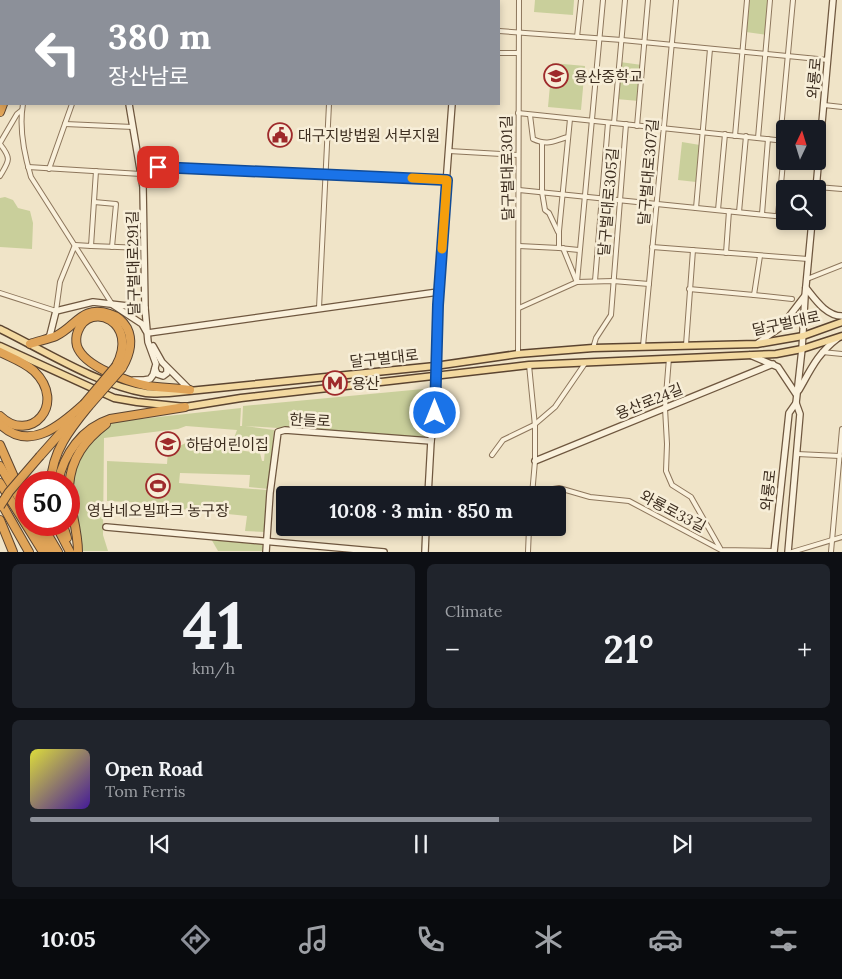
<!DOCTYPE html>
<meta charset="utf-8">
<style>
body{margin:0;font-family:Lora,"Noto Sans KR",serif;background:#20242c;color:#f1f3f6;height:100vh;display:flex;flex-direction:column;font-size:19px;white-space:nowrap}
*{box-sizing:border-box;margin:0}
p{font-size:16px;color:#9ea1a6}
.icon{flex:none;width:28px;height:28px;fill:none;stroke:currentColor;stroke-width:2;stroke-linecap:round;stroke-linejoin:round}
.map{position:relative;height:552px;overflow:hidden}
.sheet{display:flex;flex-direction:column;gap:12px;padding:12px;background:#0d0f14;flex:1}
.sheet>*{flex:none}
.hud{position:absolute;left:0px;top:0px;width:500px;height:105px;box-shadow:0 2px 8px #0003;background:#8c9099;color:#fff;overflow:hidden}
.needle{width:32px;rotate:4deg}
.buttons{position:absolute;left:776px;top:120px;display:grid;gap:10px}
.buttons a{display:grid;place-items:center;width:50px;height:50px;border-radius:5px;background:#171b24;box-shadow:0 2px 8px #0003;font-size:25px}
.speed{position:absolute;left:15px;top:471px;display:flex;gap:10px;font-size:25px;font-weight:700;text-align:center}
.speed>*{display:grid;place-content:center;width:65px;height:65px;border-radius:50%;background:#171b24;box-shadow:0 2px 8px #0003;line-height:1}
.speed .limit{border:8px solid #d22;background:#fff;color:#111}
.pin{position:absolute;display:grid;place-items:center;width:42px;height:42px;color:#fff;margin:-21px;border-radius:10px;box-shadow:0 2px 8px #0006}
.me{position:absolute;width:55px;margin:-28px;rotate:0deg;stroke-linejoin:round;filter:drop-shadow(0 0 4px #0008)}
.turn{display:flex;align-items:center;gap:18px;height:105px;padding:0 25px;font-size:22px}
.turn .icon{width:65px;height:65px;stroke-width:2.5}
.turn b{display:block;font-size:35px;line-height:42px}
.big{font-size:38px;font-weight:700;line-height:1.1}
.sheet .tile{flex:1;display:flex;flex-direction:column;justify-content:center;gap:8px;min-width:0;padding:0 18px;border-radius:8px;background:#20242c}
.sheet .dial{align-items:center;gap:0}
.dial b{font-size:65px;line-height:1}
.song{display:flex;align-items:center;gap:15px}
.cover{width:60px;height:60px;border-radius:8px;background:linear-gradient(135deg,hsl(60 70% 55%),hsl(260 70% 35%))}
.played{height:5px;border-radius:2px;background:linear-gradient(90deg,#8c9099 60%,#363941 60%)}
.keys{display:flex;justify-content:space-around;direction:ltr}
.heat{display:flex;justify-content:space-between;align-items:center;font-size:28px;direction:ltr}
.sheet .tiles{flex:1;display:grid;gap:12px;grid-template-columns:1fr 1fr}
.tile:last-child{grid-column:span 2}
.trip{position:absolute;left:276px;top:486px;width:290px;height:50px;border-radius:5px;background:#171b24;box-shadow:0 2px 8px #0003;font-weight:700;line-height:50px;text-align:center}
.tab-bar{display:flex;height:80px;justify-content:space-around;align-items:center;background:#090b0e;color:#9ea1a6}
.tab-bar .icon{width:35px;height:35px}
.tab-bar .on{color:#8c9099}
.tab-bar b{font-size:22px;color:#f1f3f6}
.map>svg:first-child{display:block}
.green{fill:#c9cf9b}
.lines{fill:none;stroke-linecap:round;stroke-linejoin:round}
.street-casing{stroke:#8d765c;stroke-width:6}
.secondary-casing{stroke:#6f573f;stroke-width:8}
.primary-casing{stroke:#5b4430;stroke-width:9}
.highway-casing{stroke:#5b4430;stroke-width:10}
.street{stroke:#faf1dc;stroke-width:4}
.secondary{stroke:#faf1dc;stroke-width:5.5}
.primary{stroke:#f3d9a0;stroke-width:6}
.highway{stroke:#e0a458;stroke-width:8}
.highway-bridge-casing{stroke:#5b4430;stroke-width:10;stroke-linecap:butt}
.highway-bridge{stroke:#e0a458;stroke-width:8}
.route-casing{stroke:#114b97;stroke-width:12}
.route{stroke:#1a73e8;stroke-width:9}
.slow{stroke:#f59e0b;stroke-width:9}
.labels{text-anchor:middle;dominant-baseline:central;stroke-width:5;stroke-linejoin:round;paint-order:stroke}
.poi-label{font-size:15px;fill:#3d2e20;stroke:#f7eed8;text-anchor:start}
.street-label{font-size:15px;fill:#3d2e20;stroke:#f7eed8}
</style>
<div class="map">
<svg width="842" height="552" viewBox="0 0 842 552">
<rect width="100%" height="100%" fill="#f0e4c8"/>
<!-- green -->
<g class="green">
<path d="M535 0H574L573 15 534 12Z"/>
<path d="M749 0H770L767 35 746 32Z"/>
<path d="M620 62 642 65 639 101 616 99Z"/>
<path d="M552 63 585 66 581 110 548 107Z"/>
<path d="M682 142 700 145 696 182 678 180Z"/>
<path d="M5 197 13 200 18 208 30 211 33 223 32 249 0 247V198Z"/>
<path d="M423 389 427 396 425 437 245 426 274 430 269 489 249 487 250 475 180 473 179 483 267 490 265 532 245 531 247 516 170 508 168 504 107 501V461L167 464 168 451 186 443 260 453 262 461H264L265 449 260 442 234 438 237 430 186 426 178 429 104 438 103 535 108 551H81L82 546 73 510 71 476 87 443 112 422 241 408 240 426H242L243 406Z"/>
<path d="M210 537 264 542 263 551H218Z"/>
</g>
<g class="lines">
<!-- street casing -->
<g class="street-casing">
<g id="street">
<path d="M192 1V0"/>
<path d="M499 31 622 40 828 60"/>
<path d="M577 37 581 0"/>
<path d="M499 53H518"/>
<path d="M23 104C19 127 24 154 31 177L112 304"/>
<path d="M824 105 842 107"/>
<path d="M518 113 785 141"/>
<path d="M530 115 533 139C548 146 553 141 568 137"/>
<path d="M570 119 559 231V248L579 250"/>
<path d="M614 123 625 0"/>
<path d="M65 124 133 127"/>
<path d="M637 126 648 0"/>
<path d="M735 136 747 0"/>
<path d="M758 138 770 0"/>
<path d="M780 140 793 0"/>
<path d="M0 143 17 114 22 110"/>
<path d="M542 143V192L545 210 549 213 558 232"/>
<path d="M0 144C12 159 9 161 0 176"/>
<path d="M449 151 518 155"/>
<path d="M28 167 141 174"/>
<path d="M140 167 447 180"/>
<path d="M49 169 72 104"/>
<path d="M817 187 842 189"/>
<path d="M519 190 785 217"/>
<path d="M94 202 116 204 112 247"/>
<path d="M696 208 710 49"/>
<path d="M718 210 725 134"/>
<path d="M739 212 746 136"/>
<path d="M762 214 768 139"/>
<path d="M778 216 785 141"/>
<path d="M91 246 144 248"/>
<path d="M519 246 559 248"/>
<path d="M652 247 808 259"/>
<path d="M563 248 576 280"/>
<path d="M726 253 729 211"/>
<path d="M807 279 842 265"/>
<path d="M595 281 608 123"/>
<path d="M577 282 603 0"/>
<path d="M689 289 754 295 760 256"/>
<path d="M0 293 56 311 60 282 75 245 91 246 96 171"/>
<path d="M754 295 792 299"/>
<path d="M319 308 329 104"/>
<path d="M519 308 577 282 613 281 649 284"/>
<path d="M686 345 693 250"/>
<path d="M643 346 676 0"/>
<path d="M593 348 596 338 611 315 626 124"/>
<path d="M822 352 842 354"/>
<path d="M518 354 519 0"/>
<path d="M669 358 665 408 667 444 666 471 672 485 691 497 720 548"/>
<path d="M529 365 535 426V461L532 495"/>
<path d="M797 454 840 456"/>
<path d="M492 455 503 440 534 425 555 407 586 362"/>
<path d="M531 495 547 490 559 488 590 497 629 501 721 550 774 551"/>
<path d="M528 552 529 528"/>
<path d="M792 552 842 537"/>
<path d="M831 552 842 429"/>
</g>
</g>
<!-- secondary casing -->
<g class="secondary-casing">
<g id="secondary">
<path d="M66 1V0"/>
<path d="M459 1V0"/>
<path d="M129 104 143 187 145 308 148 342 156 364 153 375 150 379 144 380H134"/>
<path d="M816 189 833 0"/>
<path d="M806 288C815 299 826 316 842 316"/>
<path d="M113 305 142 324 146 331"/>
<path d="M148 333 438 292"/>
<path d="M47 339 50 335 56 311 93 302 145 308"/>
<path d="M758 343 781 327 804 297"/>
<path d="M153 346 162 362 190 390"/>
<path d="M750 355 778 367 796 394"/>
<path d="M155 369 157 374 163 376 167 373V368"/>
<path d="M799 390C811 369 818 353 838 338"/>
<path d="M535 461 773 364"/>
<path d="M428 495 431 441 435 413 438 292 452 104"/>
<path d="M106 527 384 552"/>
<path d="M266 552 270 493 278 432 285 430 431 441"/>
<path d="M425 552 426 528"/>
<path d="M774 552 789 413 796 403"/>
<path d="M788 552 800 414 796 403 802 349 805 296 812 221"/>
</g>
</g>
<!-- primary casing -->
<g class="primary-casing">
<g id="primary">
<path d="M0 329C43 350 98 385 146 393 153 394 161 393 169 393L435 366 518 354 593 348 757 344 803 336 842 322"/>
<path d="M0 346 114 398 137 402 185 407 241 398 529 365 776 354 802 349 842 336"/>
</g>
</g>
<!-- highway casing -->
<g class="highway-casing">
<g id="highway">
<path d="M3 1 4 0"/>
<path d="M14 1 15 0"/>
<path d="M22 1 23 0"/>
<path d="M34 1V0"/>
<path d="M0 10 1 7"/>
<path d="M0 35 1 32"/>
<path d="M0 59 1 56"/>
<path d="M0 91 1 87"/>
<path d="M0 112 3 104"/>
<path d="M30 344C39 341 48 339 56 336 77 326 81 305 110 314 117 316 123 321 127 328 134 342 129 356 122 368"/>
<path d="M0 352C12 358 24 362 34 371 68 404 30 445 0 416"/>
<path d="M116 366C140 322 90 300 78 331 76 336 76 342 77 346 84 367 129 382 148 386 162 388 176 388 190 390"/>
<path d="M0 424C29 453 61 425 84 404"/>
<path d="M0 445 18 486 26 499"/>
<path d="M40 456 72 420"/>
<path d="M0 466 26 510"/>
<path d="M51 482C52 452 70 429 88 407"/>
<path d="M58 482C64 454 82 428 110 419L185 407"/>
<path d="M0 483 43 552"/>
<path d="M69 486C71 458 85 440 106 424"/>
<path d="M69 492C71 512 78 531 78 552"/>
<path d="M0 501 29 552"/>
<path d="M0 520 13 552"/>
<path d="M35 525 50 552"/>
<path d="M42 525 58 552"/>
<path d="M56 525 70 552"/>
<path d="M63 525 67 538"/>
</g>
</g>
<!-- street -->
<use href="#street" class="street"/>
<!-- secondary -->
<use href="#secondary" class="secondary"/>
<!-- primary -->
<use href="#primary" class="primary"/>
<!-- highway -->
<use href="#highway" class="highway"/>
<!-- highway-bridge casing -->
<g class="highway-bridge-casing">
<g id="highway-bridge">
<path d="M84 404 116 366"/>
<path d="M88 407 122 368"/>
<path d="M0 506 9 492 40 456"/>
</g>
</g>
<!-- highway-bridge -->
<use href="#highway-bridge" class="highway-bridge"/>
</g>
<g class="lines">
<!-- route casing -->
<g class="route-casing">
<path id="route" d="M158 167 447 180 438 305 435 413"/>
</g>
<!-- route -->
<use href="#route" class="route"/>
<!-- slow -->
<path class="slow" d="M412 178 447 180 442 249"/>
</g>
<!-- icons -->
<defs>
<g id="school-ring" transform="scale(1.25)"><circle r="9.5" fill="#f7eed8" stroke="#9e2a2b" stroke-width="1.5"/><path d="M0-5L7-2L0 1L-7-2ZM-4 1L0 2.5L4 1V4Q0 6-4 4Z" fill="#9e2a2b"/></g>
<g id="civic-ring" transform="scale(1.25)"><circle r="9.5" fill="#f7eed8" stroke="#9e2a2b" stroke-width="1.5"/><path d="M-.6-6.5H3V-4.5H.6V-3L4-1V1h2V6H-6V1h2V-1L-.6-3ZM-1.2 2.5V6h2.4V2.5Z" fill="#9e2a2b"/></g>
<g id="metro-ring" transform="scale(1.25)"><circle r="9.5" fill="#f7eed8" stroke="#9e2a2b" stroke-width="1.5"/><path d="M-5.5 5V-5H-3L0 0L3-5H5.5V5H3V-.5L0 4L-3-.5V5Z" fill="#9e2a2b"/></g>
<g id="stadium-ring" transform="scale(1.25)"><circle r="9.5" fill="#f7eed8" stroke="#9e2a2b" stroke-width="1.5"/><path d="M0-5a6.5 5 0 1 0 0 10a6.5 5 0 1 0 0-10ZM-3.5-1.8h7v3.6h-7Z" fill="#9e2a2b"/></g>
</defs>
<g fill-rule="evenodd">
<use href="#school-ring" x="556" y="76"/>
<use href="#civic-ring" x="280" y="135"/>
<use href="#metro-ring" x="335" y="383"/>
<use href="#school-ring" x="168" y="444"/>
<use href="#stadium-ring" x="158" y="486"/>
</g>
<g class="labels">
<!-- poi labels -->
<g class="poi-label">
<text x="574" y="76">용산중학교</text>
<text x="298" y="135">대구지방법원 서부지원</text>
<text x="352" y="383">용산</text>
<text x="186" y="444">하담어린이집</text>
<text x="158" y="510" text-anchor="middle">영남네오빌파크 농구장</text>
</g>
<!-- street labels -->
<g class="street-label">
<text transform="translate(814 78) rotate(-85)">와룡로</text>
<text transform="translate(507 168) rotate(-91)">달구벌대로301길</text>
<text transform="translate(648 172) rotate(-85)">달구벌대로307길</text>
<text transform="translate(608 202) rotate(-85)">달구벌대로305길</text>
<text transform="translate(133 263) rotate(-91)">달구벌대로291길</text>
<text transform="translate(786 323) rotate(-12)">달구벌대로</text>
<text transform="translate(384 358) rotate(-6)">달구벌대로</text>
<text transform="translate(649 401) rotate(-22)">용산로24길</text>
<text transform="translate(310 420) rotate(3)">한들로</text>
<text transform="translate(768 490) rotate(-84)">와룡로</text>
<text transform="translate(673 511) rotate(28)">와룡로33길</text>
</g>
</g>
</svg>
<div class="buttons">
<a><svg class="needle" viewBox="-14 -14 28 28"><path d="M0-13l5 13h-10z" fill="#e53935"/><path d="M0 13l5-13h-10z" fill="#9ea1a6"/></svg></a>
<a><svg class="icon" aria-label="search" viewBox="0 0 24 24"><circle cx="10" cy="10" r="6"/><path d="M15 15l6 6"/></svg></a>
</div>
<div class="speed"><div class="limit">50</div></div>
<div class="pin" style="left:158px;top:167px;background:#d93025"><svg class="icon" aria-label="arrive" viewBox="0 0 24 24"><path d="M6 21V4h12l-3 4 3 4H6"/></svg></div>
<svg class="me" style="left:435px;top:413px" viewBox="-20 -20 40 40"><circle r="17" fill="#1a73e8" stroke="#fff" stroke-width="3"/><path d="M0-11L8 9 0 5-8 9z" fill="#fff"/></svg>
<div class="trip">10:08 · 3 min · 850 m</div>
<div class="hud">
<div class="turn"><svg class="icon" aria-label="left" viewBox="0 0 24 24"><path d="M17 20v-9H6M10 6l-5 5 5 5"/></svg><div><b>380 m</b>장산남로</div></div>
</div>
</div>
<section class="sheet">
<div class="tiles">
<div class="tile dial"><b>41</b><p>km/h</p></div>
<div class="tile"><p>Climate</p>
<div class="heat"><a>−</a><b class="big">21°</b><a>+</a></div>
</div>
<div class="tile">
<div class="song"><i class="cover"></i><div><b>Open Road</b><p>Tom Ferris</p></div></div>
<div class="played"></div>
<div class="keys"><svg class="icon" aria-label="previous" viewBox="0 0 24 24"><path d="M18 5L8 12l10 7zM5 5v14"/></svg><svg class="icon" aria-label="pause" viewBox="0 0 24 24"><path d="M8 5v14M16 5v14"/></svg><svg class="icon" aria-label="next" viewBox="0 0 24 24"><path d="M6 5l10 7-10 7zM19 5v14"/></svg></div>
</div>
</div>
</section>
<nav class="tab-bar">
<b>10:05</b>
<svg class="icon on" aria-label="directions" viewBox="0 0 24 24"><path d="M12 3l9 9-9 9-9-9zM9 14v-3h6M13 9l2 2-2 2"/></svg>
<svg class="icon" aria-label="music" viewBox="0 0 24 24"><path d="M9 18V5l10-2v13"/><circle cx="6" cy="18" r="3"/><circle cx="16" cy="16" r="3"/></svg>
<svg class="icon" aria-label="phone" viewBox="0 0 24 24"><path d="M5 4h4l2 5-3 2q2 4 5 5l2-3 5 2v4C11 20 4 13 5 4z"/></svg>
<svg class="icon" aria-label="climate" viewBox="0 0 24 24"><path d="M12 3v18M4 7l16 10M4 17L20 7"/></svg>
<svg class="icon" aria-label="car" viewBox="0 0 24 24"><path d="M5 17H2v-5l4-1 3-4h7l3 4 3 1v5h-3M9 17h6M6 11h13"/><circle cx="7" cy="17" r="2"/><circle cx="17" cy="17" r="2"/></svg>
<svg class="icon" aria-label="filters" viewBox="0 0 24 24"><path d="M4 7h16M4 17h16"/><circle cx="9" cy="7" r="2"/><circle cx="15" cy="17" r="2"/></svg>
</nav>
